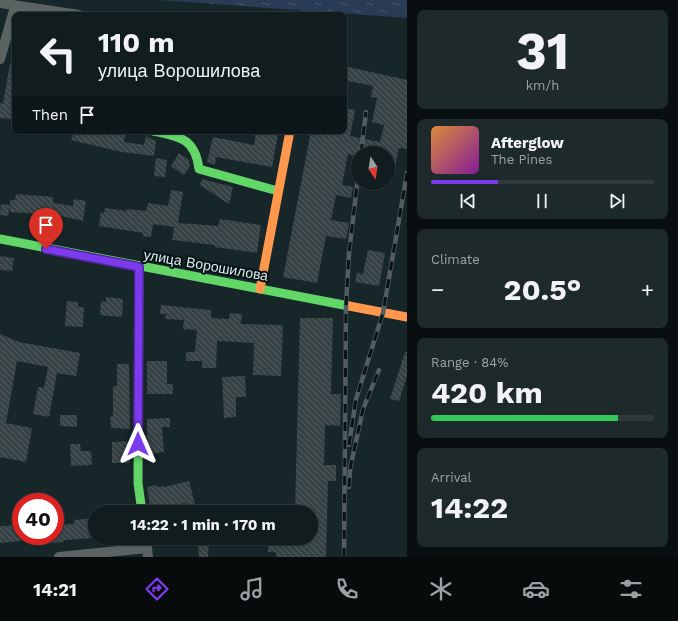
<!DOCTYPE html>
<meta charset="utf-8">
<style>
body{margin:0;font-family:"Work Sans",sans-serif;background:#1e292c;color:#f1f3f6;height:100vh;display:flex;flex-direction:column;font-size:15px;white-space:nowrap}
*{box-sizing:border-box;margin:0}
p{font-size:13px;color:#9ca1a4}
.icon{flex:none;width:22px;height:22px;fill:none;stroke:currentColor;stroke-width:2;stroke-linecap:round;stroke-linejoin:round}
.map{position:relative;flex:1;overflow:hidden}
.details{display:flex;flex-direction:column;gap:10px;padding:10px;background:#090f11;width:271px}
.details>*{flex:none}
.guide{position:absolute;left:12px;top:12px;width:335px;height:122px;border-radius:8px;box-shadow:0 1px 3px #0004,0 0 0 1px #303a3d;background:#111c1f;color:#f1f3f6;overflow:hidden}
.needle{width:26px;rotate:168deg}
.controls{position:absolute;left:351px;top:146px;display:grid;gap:8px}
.controls a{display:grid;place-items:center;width:44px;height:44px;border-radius:50%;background:#111c1f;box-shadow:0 1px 3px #0004,0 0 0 1px #303a3d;font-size:20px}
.speed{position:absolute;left:12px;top:493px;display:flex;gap:8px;font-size:20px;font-weight:700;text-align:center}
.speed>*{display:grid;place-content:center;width:52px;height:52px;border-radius:50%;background:#111c1f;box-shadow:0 1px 3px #0004,0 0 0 1px #303a3d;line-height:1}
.speed .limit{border:6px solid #d22;background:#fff;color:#111}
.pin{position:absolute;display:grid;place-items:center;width:34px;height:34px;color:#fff;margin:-41px -17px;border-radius:50% 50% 50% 0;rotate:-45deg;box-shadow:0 0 4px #0007}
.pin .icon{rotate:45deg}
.me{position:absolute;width:44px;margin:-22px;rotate:0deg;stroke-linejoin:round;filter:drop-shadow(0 0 3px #0008)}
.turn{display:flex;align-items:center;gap:14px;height:84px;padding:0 20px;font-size:18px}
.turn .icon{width:52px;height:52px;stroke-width:2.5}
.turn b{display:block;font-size:28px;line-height:34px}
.then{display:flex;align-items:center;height:38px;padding:0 20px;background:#0003;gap:8px;font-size:15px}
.big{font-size:30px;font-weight:700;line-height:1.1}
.details .card{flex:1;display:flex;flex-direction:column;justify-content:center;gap:6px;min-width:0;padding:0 14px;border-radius:8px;background:#1e292c}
.details .dial{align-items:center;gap:0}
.dial b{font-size:52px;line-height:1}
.song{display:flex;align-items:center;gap:12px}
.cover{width:48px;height:48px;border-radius:6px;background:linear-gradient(135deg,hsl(30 70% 55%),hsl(290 70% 35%))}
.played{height:4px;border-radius:2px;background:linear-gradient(90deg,#7c3aed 30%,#303a3d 30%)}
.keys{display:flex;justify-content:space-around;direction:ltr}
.heat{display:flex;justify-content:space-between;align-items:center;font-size:22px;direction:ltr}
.charge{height:6px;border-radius:3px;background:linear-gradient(90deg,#34c759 84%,#303a3d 0)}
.trip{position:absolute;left:88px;top:505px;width:230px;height:40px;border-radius:20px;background:#111c1f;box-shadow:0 1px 3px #0004,0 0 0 1px #303a3d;font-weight:700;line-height:40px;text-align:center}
.dock{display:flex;height:64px;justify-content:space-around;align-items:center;background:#070b0c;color:#9ca1a4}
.dock .icon{width:28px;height:28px}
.dock .current{color:#7c3aed}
.dock b{font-size:18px;color:#f1f3f6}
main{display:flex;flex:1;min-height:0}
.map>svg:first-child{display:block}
.water{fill:url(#water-ripples)}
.building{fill:url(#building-back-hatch)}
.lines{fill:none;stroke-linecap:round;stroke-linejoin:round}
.street{stroke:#5a6262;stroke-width:10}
.fast{stroke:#63d668;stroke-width:9}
.slow{stroke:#ff974d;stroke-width:9}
.rail-casing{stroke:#525d5f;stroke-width:4.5}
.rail{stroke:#071314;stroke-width:3;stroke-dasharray:9;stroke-linecap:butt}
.route-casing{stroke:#51269a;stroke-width:10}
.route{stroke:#7c3aed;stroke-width:7}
.labels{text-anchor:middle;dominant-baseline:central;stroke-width:4;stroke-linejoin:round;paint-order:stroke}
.street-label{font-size:14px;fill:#ddedef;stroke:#071314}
</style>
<main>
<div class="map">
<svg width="407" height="557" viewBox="0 0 407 557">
<defs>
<pattern id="water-ripples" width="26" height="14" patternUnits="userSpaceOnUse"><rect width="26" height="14" fill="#293b55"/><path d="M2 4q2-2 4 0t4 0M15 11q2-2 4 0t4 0" fill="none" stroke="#48586e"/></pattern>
<pattern id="building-back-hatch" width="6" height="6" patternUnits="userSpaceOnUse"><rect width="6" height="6" fill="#374245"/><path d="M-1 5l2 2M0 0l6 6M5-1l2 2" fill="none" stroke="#545e60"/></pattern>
</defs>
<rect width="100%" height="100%" fill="#172629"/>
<!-- water -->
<path class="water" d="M159 0H407V18Z"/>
<!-- building -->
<g class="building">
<path d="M10 63H15V97L11 119 0 118V103L3 104Z"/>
<path d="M344 66 407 80V149L399 148 392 182 388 181V153H358V156L348 154 342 185 353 187 351 198 336 195 331 220 349 223 346 239 326 236 317 283 283 277 311 131H344V108L355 110 350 136 380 142 384 125 372 122 377 98 371 97 373 86 344 80Z"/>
<path d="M74 131 82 133 83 131H126L124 142 144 145 146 135 151 139 156 141 154 156 122 152 71 140Z"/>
<path d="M256 131H269L278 134 272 167 216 157 215 165 207 162 213 137 254 145Z"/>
<path d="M179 153 189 160 190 166 184 175 171 166Z"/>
<path d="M156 158 167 160 165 177 154 176Z"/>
<path d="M202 179 233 187 229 204 200 185Z"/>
<path d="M171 190 183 192 178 223 218 226 220 219 261 225 257 253 215 247V245L172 240 174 227 153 224 151 237 143 236V233L99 226 101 212 104 213 105 208 126 211 127 209 146 211 148 203 168 206Z"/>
<path d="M16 194 53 197V203L73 206 74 199 86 201 83 221 57 215 56 218 40 216V214L10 212V200H15Z"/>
<path d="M1 204 10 205 8 216 0 215Z"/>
<path d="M368 250 385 253 379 286 355 282 357 273 363 274Z"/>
<path d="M0 256 14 258 12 271 0 270Z"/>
<path d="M106 297 123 299 122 317 100 315 101 301 106 302Z"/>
<path d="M67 301 78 302V307H84L83 327 65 326Z"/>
<path d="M161 305 211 310V318L229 319 230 313 242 314 241 324 283 325 281 376 253 375 254 343 217 341 216 368H202V361H186V352H195L197 330 183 329 184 320 165 319 166 314H160Z"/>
<path d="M300 318H333L331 394H341L340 426 325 425 324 465H336V481H328L326 557H276V552H268V538H311V512H295Z"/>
<path d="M0 334 19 342 80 353 76 376 57 373 49 417 33 414 38 387 44 388 48 367 17 361 6 423 32 428 26 462 0 457Z"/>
<path d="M405 352H407V376L399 401 390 399Z"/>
<path d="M147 361H167V384H173V394H147Z"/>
<path d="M117 364H129L130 429 111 428 110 417 113 416V386H117Z"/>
<path d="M245 376 246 397H236V417L224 418 222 377Z"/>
<path d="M60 415H77V427L60 426Z"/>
<path d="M170 418V427H162L164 452 147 454V419Z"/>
<path d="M130 441V463H112V442Z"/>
<path d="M70 444H80L81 451H91L92 465 71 466Z"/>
<path d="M189 481 197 512H187L186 503 162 508V505L150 507 147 487 156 485 157 487 164 486V487Z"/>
<path d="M95 518V538L64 540V542L31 545 30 536H55V525L74 524V520Z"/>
<path d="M21 525V541L0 543V526Z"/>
<path d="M198 538H209L208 557H199Z"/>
</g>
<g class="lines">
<!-- street -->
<g class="street">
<path d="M0 3 79 15"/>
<path d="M0 59 15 7"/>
<path d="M146 538 148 557"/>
<path d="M59 557 147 548"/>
</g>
<!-- fast -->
<g class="fast">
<path d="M153 131C180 137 195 138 199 169L278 191"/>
<path d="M0 239 349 306"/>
<path d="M139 267 138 483 142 512"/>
</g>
<!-- slow -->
<g class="slow">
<path d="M260 289 290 131"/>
<path d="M349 306 407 317"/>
</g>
<!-- rail casing -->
<g class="rail-casing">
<g id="rail">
<path d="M361 153 366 112"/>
<path d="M349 445 356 399 383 313 407 173"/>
<path d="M349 487 350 469 363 409 379 370"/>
<path d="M344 557 346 306 349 253 358 177"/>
</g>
</g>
<!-- rail -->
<use href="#rail" class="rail"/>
</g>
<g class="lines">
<!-- route casing -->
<g class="route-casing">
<path id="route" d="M46 249 139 267 138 444"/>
</g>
<!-- route -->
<use href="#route" class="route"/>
</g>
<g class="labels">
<!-- street labels -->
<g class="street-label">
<text transform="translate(206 265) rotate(10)">улица Ворошилова</text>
</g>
</g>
</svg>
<div class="controls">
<a><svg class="needle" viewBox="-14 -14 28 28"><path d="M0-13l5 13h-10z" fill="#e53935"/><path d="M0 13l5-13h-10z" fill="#9ca1a4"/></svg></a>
</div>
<div class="speed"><div class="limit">40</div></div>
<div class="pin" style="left:46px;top:249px;background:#d93025"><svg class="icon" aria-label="arrive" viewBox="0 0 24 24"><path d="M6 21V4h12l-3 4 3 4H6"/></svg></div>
<svg class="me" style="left:138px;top:444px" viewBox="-20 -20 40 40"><path d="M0-17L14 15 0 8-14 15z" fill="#7c3aed" stroke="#fff" stroke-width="4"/></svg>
<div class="trip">14:22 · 1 min · 170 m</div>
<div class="guide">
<div class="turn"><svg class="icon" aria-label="left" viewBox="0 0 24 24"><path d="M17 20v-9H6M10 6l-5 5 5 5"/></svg><div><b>110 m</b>улица Ворошилова</div></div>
<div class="then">Then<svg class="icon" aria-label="arrive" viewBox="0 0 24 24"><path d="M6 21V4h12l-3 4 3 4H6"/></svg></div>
</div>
</div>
<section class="details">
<div class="card dial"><b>31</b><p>km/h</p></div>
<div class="card">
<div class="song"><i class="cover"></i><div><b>Afterglow</b><p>The Pines</p></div></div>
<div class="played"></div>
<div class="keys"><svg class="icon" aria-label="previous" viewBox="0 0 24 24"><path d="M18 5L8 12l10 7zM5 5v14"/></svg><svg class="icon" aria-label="pause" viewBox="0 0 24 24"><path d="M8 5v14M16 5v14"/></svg><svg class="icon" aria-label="next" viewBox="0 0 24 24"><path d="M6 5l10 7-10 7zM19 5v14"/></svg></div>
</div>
<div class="card"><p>Climate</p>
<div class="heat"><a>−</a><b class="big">20.5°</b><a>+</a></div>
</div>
<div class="card"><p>Range · 84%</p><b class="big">420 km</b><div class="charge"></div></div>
<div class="card"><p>Arrival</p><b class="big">14:22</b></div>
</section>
</main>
<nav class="dock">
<b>14:21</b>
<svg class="icon current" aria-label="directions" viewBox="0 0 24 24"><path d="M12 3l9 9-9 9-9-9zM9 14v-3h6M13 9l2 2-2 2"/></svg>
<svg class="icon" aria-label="music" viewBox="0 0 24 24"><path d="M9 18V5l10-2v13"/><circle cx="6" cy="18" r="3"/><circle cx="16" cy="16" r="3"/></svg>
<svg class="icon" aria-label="phone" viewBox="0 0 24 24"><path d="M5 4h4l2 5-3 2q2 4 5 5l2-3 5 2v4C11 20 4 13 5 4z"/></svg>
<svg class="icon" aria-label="climate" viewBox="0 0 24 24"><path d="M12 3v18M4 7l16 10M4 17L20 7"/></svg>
<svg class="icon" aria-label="car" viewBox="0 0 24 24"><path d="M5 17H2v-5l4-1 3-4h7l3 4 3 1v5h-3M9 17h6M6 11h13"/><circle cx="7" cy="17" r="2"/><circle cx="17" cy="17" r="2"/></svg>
<svg class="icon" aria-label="filters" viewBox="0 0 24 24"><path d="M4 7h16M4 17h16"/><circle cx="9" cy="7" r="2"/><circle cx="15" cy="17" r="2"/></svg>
</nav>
